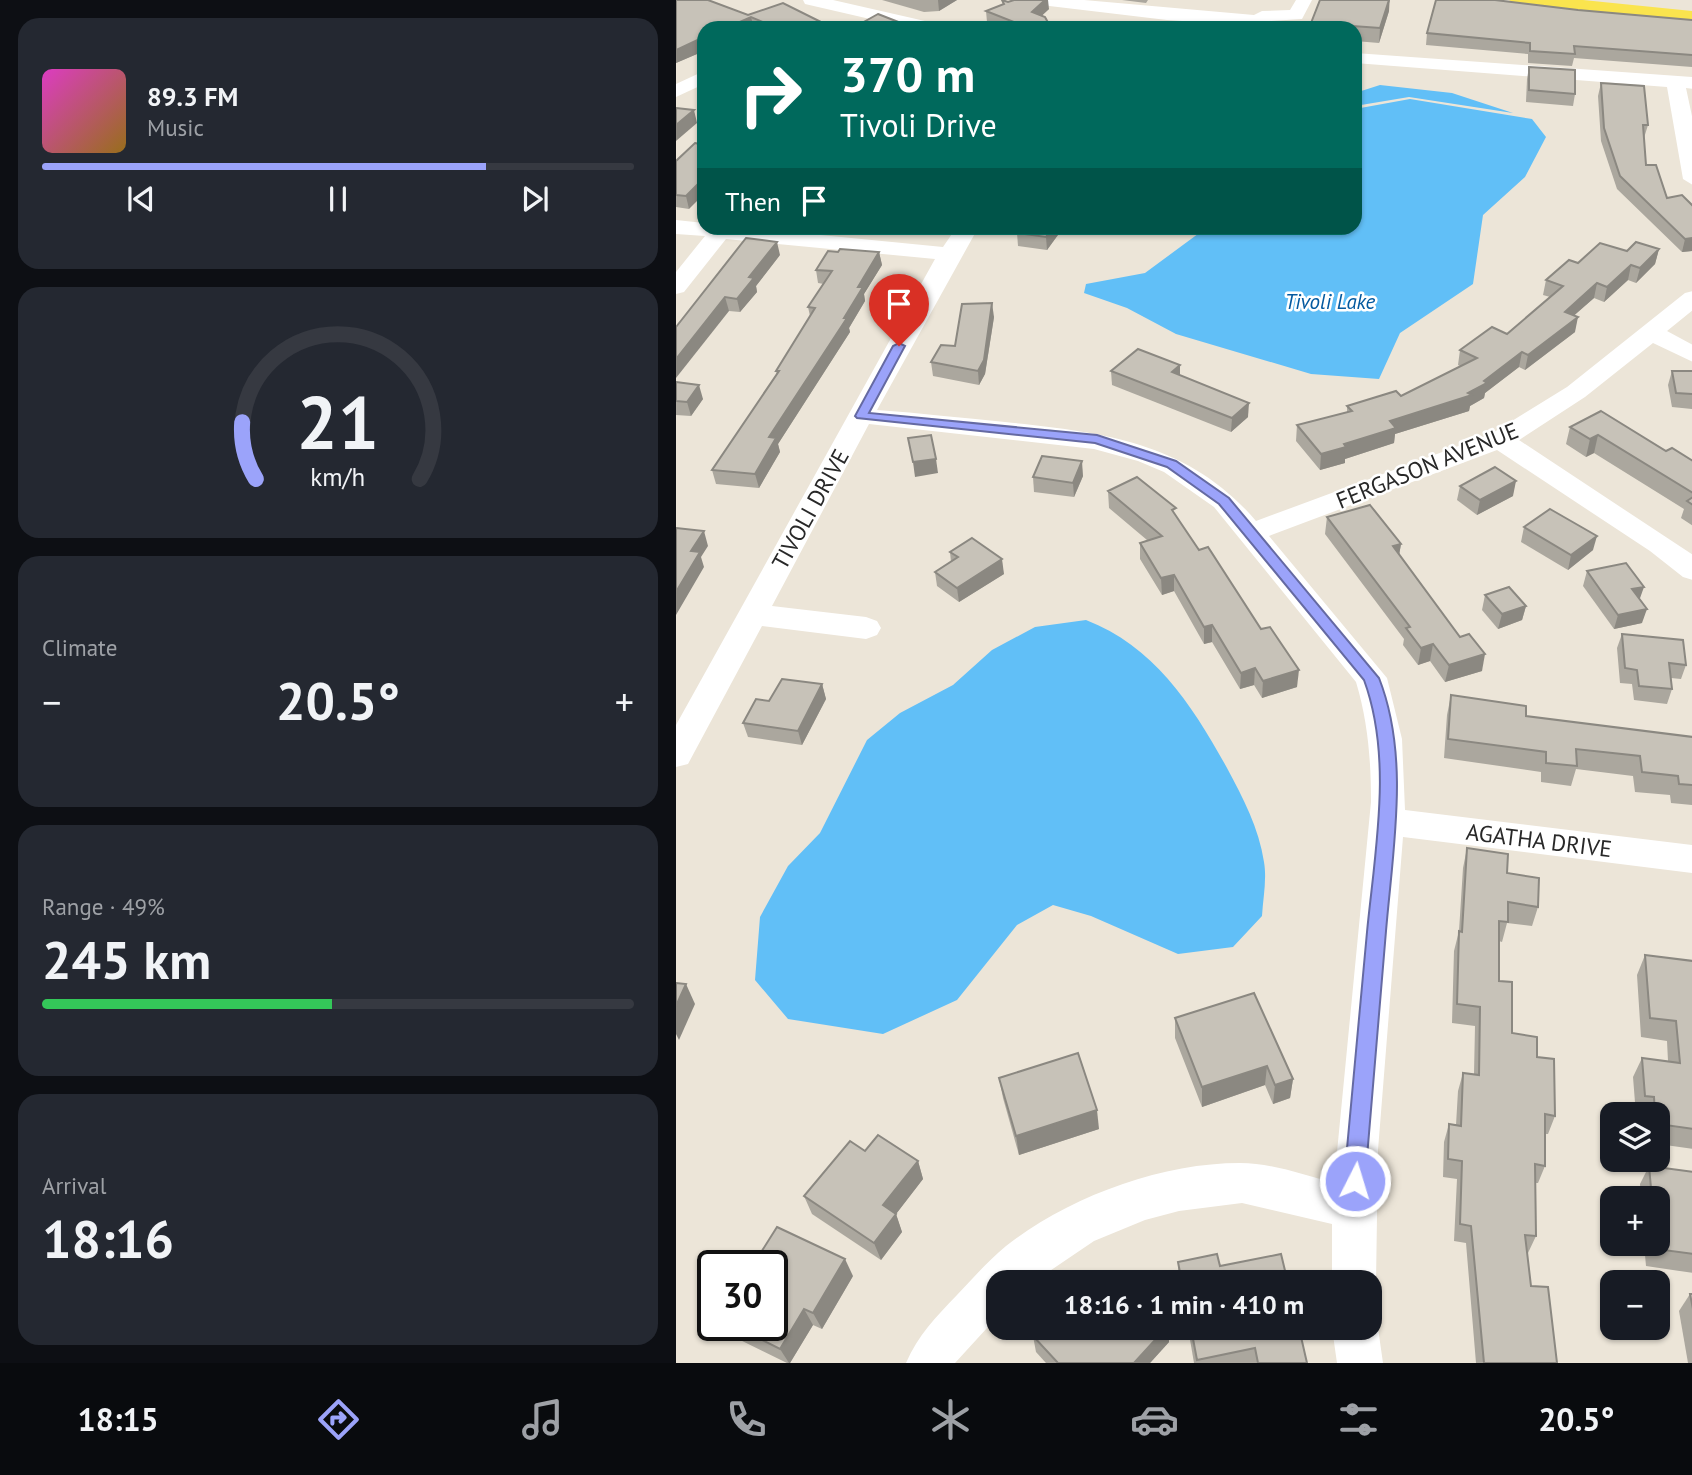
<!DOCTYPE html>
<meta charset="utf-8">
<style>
body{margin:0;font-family:"PT Sans",sans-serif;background:#242831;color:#f1f3f6;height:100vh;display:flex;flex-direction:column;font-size:26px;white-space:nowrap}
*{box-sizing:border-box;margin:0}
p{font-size:23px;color:#9ea1a6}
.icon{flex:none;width:38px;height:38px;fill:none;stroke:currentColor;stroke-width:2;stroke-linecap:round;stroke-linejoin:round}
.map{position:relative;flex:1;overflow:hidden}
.drawer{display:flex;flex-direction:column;gap:18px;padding:18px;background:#0d0f14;width:676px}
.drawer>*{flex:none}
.banner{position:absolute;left:21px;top:21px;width:665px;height:214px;border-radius:21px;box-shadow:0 2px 5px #0004;background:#00695c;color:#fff;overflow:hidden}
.fabs{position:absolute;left:924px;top:1102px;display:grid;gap:14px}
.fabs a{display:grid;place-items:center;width:70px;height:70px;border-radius:14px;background:#171b24;box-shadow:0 2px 5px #0004;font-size:35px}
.speed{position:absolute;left:21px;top:1250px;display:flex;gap:14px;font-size:35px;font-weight:700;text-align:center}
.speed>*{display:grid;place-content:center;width:91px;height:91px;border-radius:50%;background:#171b24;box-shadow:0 2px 5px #0004;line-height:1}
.speed .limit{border:4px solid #111;border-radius:10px;background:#fff;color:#111}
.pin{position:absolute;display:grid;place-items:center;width:60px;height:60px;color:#fff;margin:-72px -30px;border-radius:50% 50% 50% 0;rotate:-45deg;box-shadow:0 0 7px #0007}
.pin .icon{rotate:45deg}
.me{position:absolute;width:77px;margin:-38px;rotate:5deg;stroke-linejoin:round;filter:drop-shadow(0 0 5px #0008)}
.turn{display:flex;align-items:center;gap:24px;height:147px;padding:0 28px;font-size:32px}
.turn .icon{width:91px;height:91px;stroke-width:2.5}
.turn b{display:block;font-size:49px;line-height:60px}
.then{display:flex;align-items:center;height:66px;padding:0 28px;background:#0003;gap:14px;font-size:26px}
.big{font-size:52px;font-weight:700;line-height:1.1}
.drawer .widget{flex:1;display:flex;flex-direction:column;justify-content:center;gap:10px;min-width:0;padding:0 24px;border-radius:21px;background:#242831}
.drawer .dial{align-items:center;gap:0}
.dial svg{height:182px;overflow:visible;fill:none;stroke:#363941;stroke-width:7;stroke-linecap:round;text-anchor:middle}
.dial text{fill:#f1f3f6;stroke:none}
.song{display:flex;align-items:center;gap:21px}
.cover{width:84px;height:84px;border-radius:10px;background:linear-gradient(135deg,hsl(310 70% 55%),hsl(40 70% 35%))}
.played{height:7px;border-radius:4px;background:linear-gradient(90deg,#9ba3fa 75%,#363941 75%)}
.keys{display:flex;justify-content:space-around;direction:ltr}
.heat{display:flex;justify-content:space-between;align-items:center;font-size:38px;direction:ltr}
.charge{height:10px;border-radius:5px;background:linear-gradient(90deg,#34c759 49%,#363941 0)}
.trip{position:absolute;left:310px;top:1270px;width:396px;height:70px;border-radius:21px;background:#171b24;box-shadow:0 2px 5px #0004;font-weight:700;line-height:70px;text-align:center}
.tab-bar{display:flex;height:112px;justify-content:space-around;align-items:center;background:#090b0e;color:#9ea1a6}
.tab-bar .icon{width:49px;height:49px}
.tab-bar .on{color:#9ba3fa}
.tab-bar b{font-size:32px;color:#f1f3f6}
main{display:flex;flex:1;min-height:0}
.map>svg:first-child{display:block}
.water{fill:#61bff7}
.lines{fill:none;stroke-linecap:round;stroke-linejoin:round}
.minor{fill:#fff;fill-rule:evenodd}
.major{fill:#fae44e;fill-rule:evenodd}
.wall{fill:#aba79e}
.shaded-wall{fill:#8b8881}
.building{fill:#c7c2b8;stroke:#8b8881;stroke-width:2}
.route{fill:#9ba3fa;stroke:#656aa2;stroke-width:2}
.labels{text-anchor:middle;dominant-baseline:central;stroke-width:5;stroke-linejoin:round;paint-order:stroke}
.far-water-label{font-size:21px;font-style:italic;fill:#045aa0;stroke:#fff}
.street-label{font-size:23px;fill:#282828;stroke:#fff}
</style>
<main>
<section class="drawer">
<div class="widget">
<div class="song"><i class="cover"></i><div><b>89.3 FM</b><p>Music</p></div></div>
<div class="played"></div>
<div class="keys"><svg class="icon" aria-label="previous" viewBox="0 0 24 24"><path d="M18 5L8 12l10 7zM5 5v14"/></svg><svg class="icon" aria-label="pause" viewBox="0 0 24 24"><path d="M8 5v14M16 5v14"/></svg><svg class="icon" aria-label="next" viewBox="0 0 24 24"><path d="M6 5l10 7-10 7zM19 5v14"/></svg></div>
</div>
<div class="widget dial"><svg viewBox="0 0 100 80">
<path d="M14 69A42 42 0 1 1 86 69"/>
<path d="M14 69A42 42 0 0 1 8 44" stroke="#9ba3fa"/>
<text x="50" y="56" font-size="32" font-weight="700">21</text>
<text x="50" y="72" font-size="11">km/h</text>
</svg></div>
<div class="widget"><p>Climate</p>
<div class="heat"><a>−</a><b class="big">20.5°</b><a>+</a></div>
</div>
<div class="widget"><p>Range · 49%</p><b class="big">245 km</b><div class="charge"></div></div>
<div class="widget"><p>Arrival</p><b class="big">18:16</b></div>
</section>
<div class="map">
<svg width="1017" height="1363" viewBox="0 0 1017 1363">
<rect width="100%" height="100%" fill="#ece5d8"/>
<!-- water -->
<g class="water">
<path d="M704 85 776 93 837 113 733 97 679 106V93Z"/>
<path d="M734 99 856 119 870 137 849 177 807 215 797 284 724 333 703 379 635 374 500 334 451 308 408 293 410 284 469 273 530 228H679V109Z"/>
<path d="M410 620C478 646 517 706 551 768 567 798 583 828 588 862 591 879 587 899 586 916L557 947 502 954 415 916 377 905 341 925 281 1000 207 1034 112 1019 79 980 84 917 112 866 144 833 191 740 224 713 277 685 316 650 359 627Z"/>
</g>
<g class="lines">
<!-- minor -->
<g class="minor">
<path d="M127 0H157L262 24 265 28H233L129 4Z"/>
<path d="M357 0H408L578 15 586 11 614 10 620 0H636L626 19 593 21 584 26 491 20 365 5Z"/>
<path d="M679 53 1017 77V89L1010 88 1017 121V185L1007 179 991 87 679 63Z"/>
<path d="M28 71V84L0 97V84Z"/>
<path d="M0 220 28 223V228H72L267 247 280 228H302L201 410C244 413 286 418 329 422 427 432 513 442 580 521L815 434 891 387 1009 293 1017 291V310L991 331 1017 345V362L977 343 909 397 843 440 1017 555V580L1007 577 974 551 821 450 593 536 711 678 726 739 729 810 1017 845V873L727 837 702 1150 700 1283 694 1299 693 1283H656V1224L566 1203 503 1211 469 1220 418 1241 356 1283H322V1316L279 1363H230C242 1335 260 1317 281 1295 297 1278 312 1261 330 1246 393 1197 484 1163 564 1163 596 1163 628 1175 658 1183L695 802C695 760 692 722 680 682L538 507 488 472 462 461 418 449 193 424 96 606 190 617 201 621 205 628 201 635 190 639 86 626 12 764 0 767V725L259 259 50 239 8 292 0 294V272L29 236 0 234Z"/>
<path d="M693 1311 702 1328 707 1363H661L656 1328H693Z"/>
</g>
<!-- major -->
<path class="major" d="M833 0H907L1017 11V23L843 6Z"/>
</g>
<!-- wall -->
<g class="wall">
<path d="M0 0H32L72 15 107 3 157 28H28V51L0 63Z"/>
<path d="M206 0H281L263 11 248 12Z"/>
<path d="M326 0 332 2 373 9 365 16 375 28H324L311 22 310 11 327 4Z"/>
<path d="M446 0H472L470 3Z"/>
<path d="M644 0H714L713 11 703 43 679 41V28H635V23Z"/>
<path d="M902 10 1017 20V67L898 58 896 66 852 63V54L750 45 751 33Z"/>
<path d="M853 67 899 94 897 106 850 102 851 79Z"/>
<path d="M925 83 972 125 968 138 970 165 991 198 1017 206V251L1006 252 941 189 925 141 922 96Z"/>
<path d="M19 143 13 209 0 207V161Z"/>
<path d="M387 228 371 250 342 246 341 233Z"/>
<path d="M983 249 979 264 960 283 952 280 928 302 918 298 898 315 899 332 849 370 843 367 809 393 808 398 794 406 793 411 719 434 718 443 669 459V463L644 470 620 441 621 425 671 412V406L725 396 784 366 782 365 784 350 831 334 874 297 867 295 870 280 902 263 951 251Z"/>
<path d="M162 252H203L206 265 188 294 189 301 173 328 174 332 102 444 104 452 83 488 40 484 36 470 101 375 100 371 134 316 132 307 148 284 142 283 140 270Z"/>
<path d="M104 255 80 286 81 292 64 312 53 311 0 327Z"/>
<path d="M318 317 309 374 303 385 257 376 255 362Z"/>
<path d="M435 371 572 417 555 432 436 385Z"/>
<path d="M996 371H1017V409L996 407 992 385Z"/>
<path d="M0 382 27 399 15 416 0 415Z"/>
<path d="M894 427 990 451 1017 461V526L1005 518 1008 509 918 453 910 457 890 444Z"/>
<path d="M407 476 398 497 358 492 357 477Z"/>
<path d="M784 486 837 496 801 515 781 500Z"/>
<path d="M432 491 500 516 523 550 621 687 586 698 578 685 564 689 536 642 528 644 498 591 486 595 464 559V543L471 540 433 508Z"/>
<path d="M651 517 725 544 723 555 806 671 769 682 754 661 742 665 727 645 728 639 649 534Z"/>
<path d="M848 527 917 550 892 570 845 542Z"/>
<path d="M274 552 328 574 283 602 261 586 259 572 275 562Z"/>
<path d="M911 571 964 600 966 623 938 629 907 586Z"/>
<path d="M809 595 850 606 846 620 822 629 806 610Z"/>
<path d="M946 634 1010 665 1005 679 995 678 996 689 991 704 958 700 956 684 944 683 941 648Z"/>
<path d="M146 684 150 699 126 745 72 737 67 723 93 701Z"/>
<path d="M775 695 850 716 1017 737V805L995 803 994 795 959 792 957 776 900 769 895 786 865 782V772L768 758 771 715Z"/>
<path d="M791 848 831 873 862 907 856 926 831 923 826 942 823 941V981L836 1033 861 1057 879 1116 872 1134H869V1166L862 1183H859L860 1236 852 1253H851L855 1286 881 1363H800L790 1243 778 1241 781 1179 767 1177 768 1142 773 1124 780 1125 782 1091 787 1073 798 1074 799 1026 776 1023 778 951 783 931 787 868Z"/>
<path d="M969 955 1017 961V1149L982 1144V1115H960L957 1077 966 1058 992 1061 991 1041 965 1037 961 975Z"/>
<path d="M499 1018 617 1079 614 1098 597 1104 589 1085 526 1107 499 1038Z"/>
<path d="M323 1078 423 1129 343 1155 327 1098Z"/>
<path d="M189 1151 242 1161 247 1179 220 1214 226 1232 205 1260 136 1214 128 1196Z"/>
<path d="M973 1166 1017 1172V1273L970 1266 968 1244H982V1199H965L964 1184Z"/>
<path d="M502 1262 544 1266 612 1283H503Z"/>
<path d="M177 1276 146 1329 137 1325 114 1363H111L54 1335 48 1325H96Z"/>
<path d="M1014 1294H1017V1363H1012L1003 1311Z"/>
<path d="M365 1328H493V1342L474 1363H370L360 1352 357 1336Z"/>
<path d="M512 1328H623L631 1363H518Z"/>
</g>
<!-- shaded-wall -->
<g class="shaded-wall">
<path d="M262 0H281L263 11Z"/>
<path d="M369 0H372L373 9 357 24 356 12Z"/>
<path d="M713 0V11L703 43 704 28Z"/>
<path d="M75 17 78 28H50Z"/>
<path d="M28 37V51L0 63V50Z"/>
<path d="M18 110 21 123 0 141V125Z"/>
<path d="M28 178V194L13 209 10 196Z"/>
<path d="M376 228H387L371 250 370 237Z"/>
<path d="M1017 238V251L1006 252 1009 239Z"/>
<path d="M101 242 104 255 80 286 81 292 64 312 61 299 73 277Z"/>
<path d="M983 249 979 264 960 283 964 268Z"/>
<path d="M203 252 206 265 188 294 189 301 173 328 174 332 102 444 104 452 83 488 79 474 93 437Z"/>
<path d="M955 265 952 280 928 302 931 287Z"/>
<path d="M921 283 918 298 885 327 889 312Z"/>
<path d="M49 297 53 311 0 378V359Z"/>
<path d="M316 303 318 317 309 374 303 385 302 371Z"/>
<path d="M902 317 899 332 849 370 852 355Z"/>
<path d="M846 352 843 367 809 393 808 398 794 406 793 411 719 434 718 443 669 459V463L644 470 645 454 668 444 714 421 792 393Z"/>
<path d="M504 365V379L496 372Z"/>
<path d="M23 385 27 399 15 416 11 402Z"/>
<path d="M573 403 572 417 555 432 556 418Z"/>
<path d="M922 435 918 453 910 457 914 439Z"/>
<path d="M260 459 262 473 239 477 237 462Z"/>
<path d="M406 461 407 476 398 497 397 483Z"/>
<path d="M840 481 837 496 801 515 804 500Z"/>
<path d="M28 531 32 546 25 557 28 567 0 615V592L15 551Z"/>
<path d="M921 536 917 550 892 570 895 555Z"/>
<path d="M725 544 722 561 717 546Z"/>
<path d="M326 559 328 574 283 602 281 588Z"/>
<path d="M498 575V591L486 595 485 578Z"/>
<path d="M968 587 963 601 956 589Z"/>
<path d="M850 606 846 620 822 629 826 614Z"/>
<path d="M971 609 966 623 938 629 942 615Z"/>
<path d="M536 625V642L528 644V627Z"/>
<path d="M757 644 754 661 742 665 745 648Z"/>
<path d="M809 654 806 671 769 682 773 665Z"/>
<path d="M579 668 578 685 564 689 565 673Z"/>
<path d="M623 670 621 687 586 698 587 681Z"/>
<path d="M146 684 150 699 126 745 122 731Z"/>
<path d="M10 984 19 1004 3 1040 0 1034V1006Z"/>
<path d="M591 1066 589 1085 526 1107V1087Z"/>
<path d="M617 1079 614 1098 597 1104 599 1085Z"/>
<path d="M421 1110 423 1129 343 1155 340 1136Z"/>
<path d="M242 1161 247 1179 220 1214 226 1232 205 1260 198 1243 207 1205Z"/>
<path d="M169 1259 177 1276 146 1329 137 1313Z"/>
<path d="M128 1309 137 1325 114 1363H113L104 1349Z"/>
<path d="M490 1328H493V1342L474 1363H458Z"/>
</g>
<!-- building -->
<g class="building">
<path d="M0 0H32L72 15 107 3 157 28H101L75 17 50 28H28V37L0 50Z"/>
<path d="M326 0 332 2 338 0H369L356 12 369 17 375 28H341L338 22 310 11 328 4Z"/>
<path d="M644 0H713L704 28 635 23Z"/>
<path d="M760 0H819L902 10 1017 20V55L898 46 899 54 854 51V43L751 33Z"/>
<path d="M202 14 225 23 217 28H177Z"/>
<path d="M853 67 899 70V94L853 90Z"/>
<path d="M925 83 968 86 972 125H967L970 165H980L991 198 1006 195 1017 206V238L1009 239 944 176 928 128Z"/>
<path d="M0 108 18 110 0 125Z"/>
<path d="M19 143 28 145V178L10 196 0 195V161Z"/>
<path d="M345 228H376L370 237 341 233Z"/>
<path d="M70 238 101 242 73 277 78 278 61 299 49 297 0 359V327Z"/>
<path d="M960 242 983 249 964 268 955 265 931 287 921 283 889 312 902 317 852 355 846 352 808 381 811 383 792 393 796 395 714 421 720 428 668 444 670 447 645 454 621 425 676 411 671 406 720 391 725 396 801 358 784 350 816 327 831 334 887 286 870 280 893 260 902 263 924 243 951 251Z"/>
<path d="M164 249 203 252 182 287H187L168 318H171L93 437 100 438 79 474 36 470 103 371H100L139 308 132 307 156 271 140 270 152 251 162 252Z"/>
<path d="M316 303 308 360 302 371 255 362 265 345 279 346 286 304Z"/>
<path d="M462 349 504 365 496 372 573 403 556 418 435 371Z"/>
<path d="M996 371H1017V394L1000 393Z"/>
<path d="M0 382 23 385 11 402 0 401Z"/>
<path d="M925 411 990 451 996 448 1017 461V493L922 435 914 439 894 427Z"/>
<path d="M255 435 260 459 237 462 232 438Z"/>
<path d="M366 456 406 461 397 483 357 477Z"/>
<path d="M819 467 840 481 804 500 784 486Z"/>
<path d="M461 477 500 508 496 510 523 550 532 547 585 629 594 627 623 670 587 681 579 668 565 673 536 625 528 627 498 575 485 578 464 543 486 536 432 491Z"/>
<path d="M1017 497V505L1011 501Z"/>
<path d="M694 505 725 544 717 546 784 637 793 634 809 654 773 665 757 644 745 648 730 628 734 627 651 517Z"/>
<path d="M874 509 921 536 895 555 848 527Z"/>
<path d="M0 528 28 531 15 551 24 552 0 592Z"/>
<path d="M296 538 326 559 281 588 259 572 282 557 274 552Z"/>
<path d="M950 563 968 587 956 589 971 609 942 615 911 571Z"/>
<path d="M833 587 850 606 826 614 809 595Z"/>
<path d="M946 634 1007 640 1010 665 993 663 996 689 963 686 961 670 949 668Z"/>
<path d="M106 679 146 684 122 731 67 723 80 699 93 701Z"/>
<path d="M775 695 850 706V716L1017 737V785L1003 784 1002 776 966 772 964 756 900 749 901 766 870 763V752L772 739Z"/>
<path d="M791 848 832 854 831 873 863 878 862 907 832 902V922L823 921V981L836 982V1033L861 1037V1057L878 1059 879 1116 869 1114V1166L859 1164 860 1236 849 1235 855 1286 872 1287 881 1363H808L795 1226 784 1224 786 1161 772 1159 773 1124 785 1126 787 1073 803 1075 804 1007 781 1004 783 931 786 932Z"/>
<path d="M969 955 1017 961V1129L982 1124V1115H979L978 1097 969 1096 966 1058 1004 1063 1000 1021 974 1018Z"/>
<path d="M0 983 10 984 0 1006Z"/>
<path d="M578 993 617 1079 599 1085 591 1066 526 1087 499 1018Z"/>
<path d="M402 1053 421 1110 340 1136 323 1078Z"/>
<path d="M202 1135 242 1161 207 1205 220 1214 198 1243 128 1196 174 1141 189 1151Z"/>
<path d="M973 1166 1017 1172V1254L980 1249V1244H982V1199H976Z"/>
<path d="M101 1227 169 1259 137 1313 128 1309 104 1349 57 1325H96V1265H77Z"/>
<path d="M541 1254 544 1266 605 1254 612 1283H506L502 1262Z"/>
<path d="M440 1274 449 1283H432Z"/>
<path d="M1014 1294H1017V1309Z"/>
<path d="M365 1328H490L458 1363H382L357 1336Z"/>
<path d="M515 1328H623L631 1363H582L579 1348 521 1360Z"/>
</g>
<!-- route -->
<path class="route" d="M223 343 229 346 193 413 421 435 500 461 553 498 703 678C734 757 717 847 710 931 703 1014 696 1097 689 1181L686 1188 679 1191 671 1188 668 1181C676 1098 684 1015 691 932 699 850 717 759 688 680L543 504 491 467 419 443 181 418 179 416 217 346Z"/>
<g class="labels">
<!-- far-water labels -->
<g class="far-water-label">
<text x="654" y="301">Tivoli Lake</text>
</g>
<!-- street labels -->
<g class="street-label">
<text transform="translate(751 465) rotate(-22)">FERGASON AVENUE</text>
<text transform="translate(134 509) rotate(-61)">TIVOLI DRIVE</text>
<text transform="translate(863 840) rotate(7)">AGATHA DRIVE</text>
</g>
</g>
</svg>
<div class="fabs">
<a><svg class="icon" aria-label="layers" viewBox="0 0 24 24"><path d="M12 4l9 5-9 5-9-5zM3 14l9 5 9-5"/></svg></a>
<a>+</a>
<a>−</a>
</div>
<div class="speed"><div class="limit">30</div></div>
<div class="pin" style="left:223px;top:346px;background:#d93025"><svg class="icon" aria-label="arrive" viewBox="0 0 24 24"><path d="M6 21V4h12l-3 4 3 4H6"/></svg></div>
<svg class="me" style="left:679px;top:1181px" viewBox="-20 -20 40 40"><circle r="17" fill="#9ba3fa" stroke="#fff" stroke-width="3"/><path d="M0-11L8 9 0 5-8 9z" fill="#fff"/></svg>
<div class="trip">18:16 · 1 min · 410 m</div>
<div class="banner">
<div class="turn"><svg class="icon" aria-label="right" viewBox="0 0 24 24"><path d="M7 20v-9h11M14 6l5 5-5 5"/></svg><div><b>370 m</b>Tivoli Drive</div></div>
<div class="then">Then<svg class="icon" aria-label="arrive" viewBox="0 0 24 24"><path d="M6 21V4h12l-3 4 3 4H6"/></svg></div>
</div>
</div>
</main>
<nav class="tab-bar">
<b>18:15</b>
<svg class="icon on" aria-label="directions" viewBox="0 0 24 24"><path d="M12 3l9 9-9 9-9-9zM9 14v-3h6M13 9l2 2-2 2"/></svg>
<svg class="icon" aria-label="music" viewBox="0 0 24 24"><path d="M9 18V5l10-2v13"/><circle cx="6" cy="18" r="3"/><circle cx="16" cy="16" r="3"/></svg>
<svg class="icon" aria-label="phone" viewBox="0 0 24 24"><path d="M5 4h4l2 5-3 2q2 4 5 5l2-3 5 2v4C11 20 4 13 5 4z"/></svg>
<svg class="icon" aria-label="climate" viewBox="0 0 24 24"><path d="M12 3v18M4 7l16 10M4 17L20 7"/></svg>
<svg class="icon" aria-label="car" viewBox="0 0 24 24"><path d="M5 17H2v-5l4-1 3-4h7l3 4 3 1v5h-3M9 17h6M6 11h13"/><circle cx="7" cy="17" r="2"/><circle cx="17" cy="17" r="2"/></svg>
<svg class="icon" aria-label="filters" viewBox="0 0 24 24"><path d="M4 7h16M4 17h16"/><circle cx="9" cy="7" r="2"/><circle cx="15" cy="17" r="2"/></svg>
<b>20.5°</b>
</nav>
